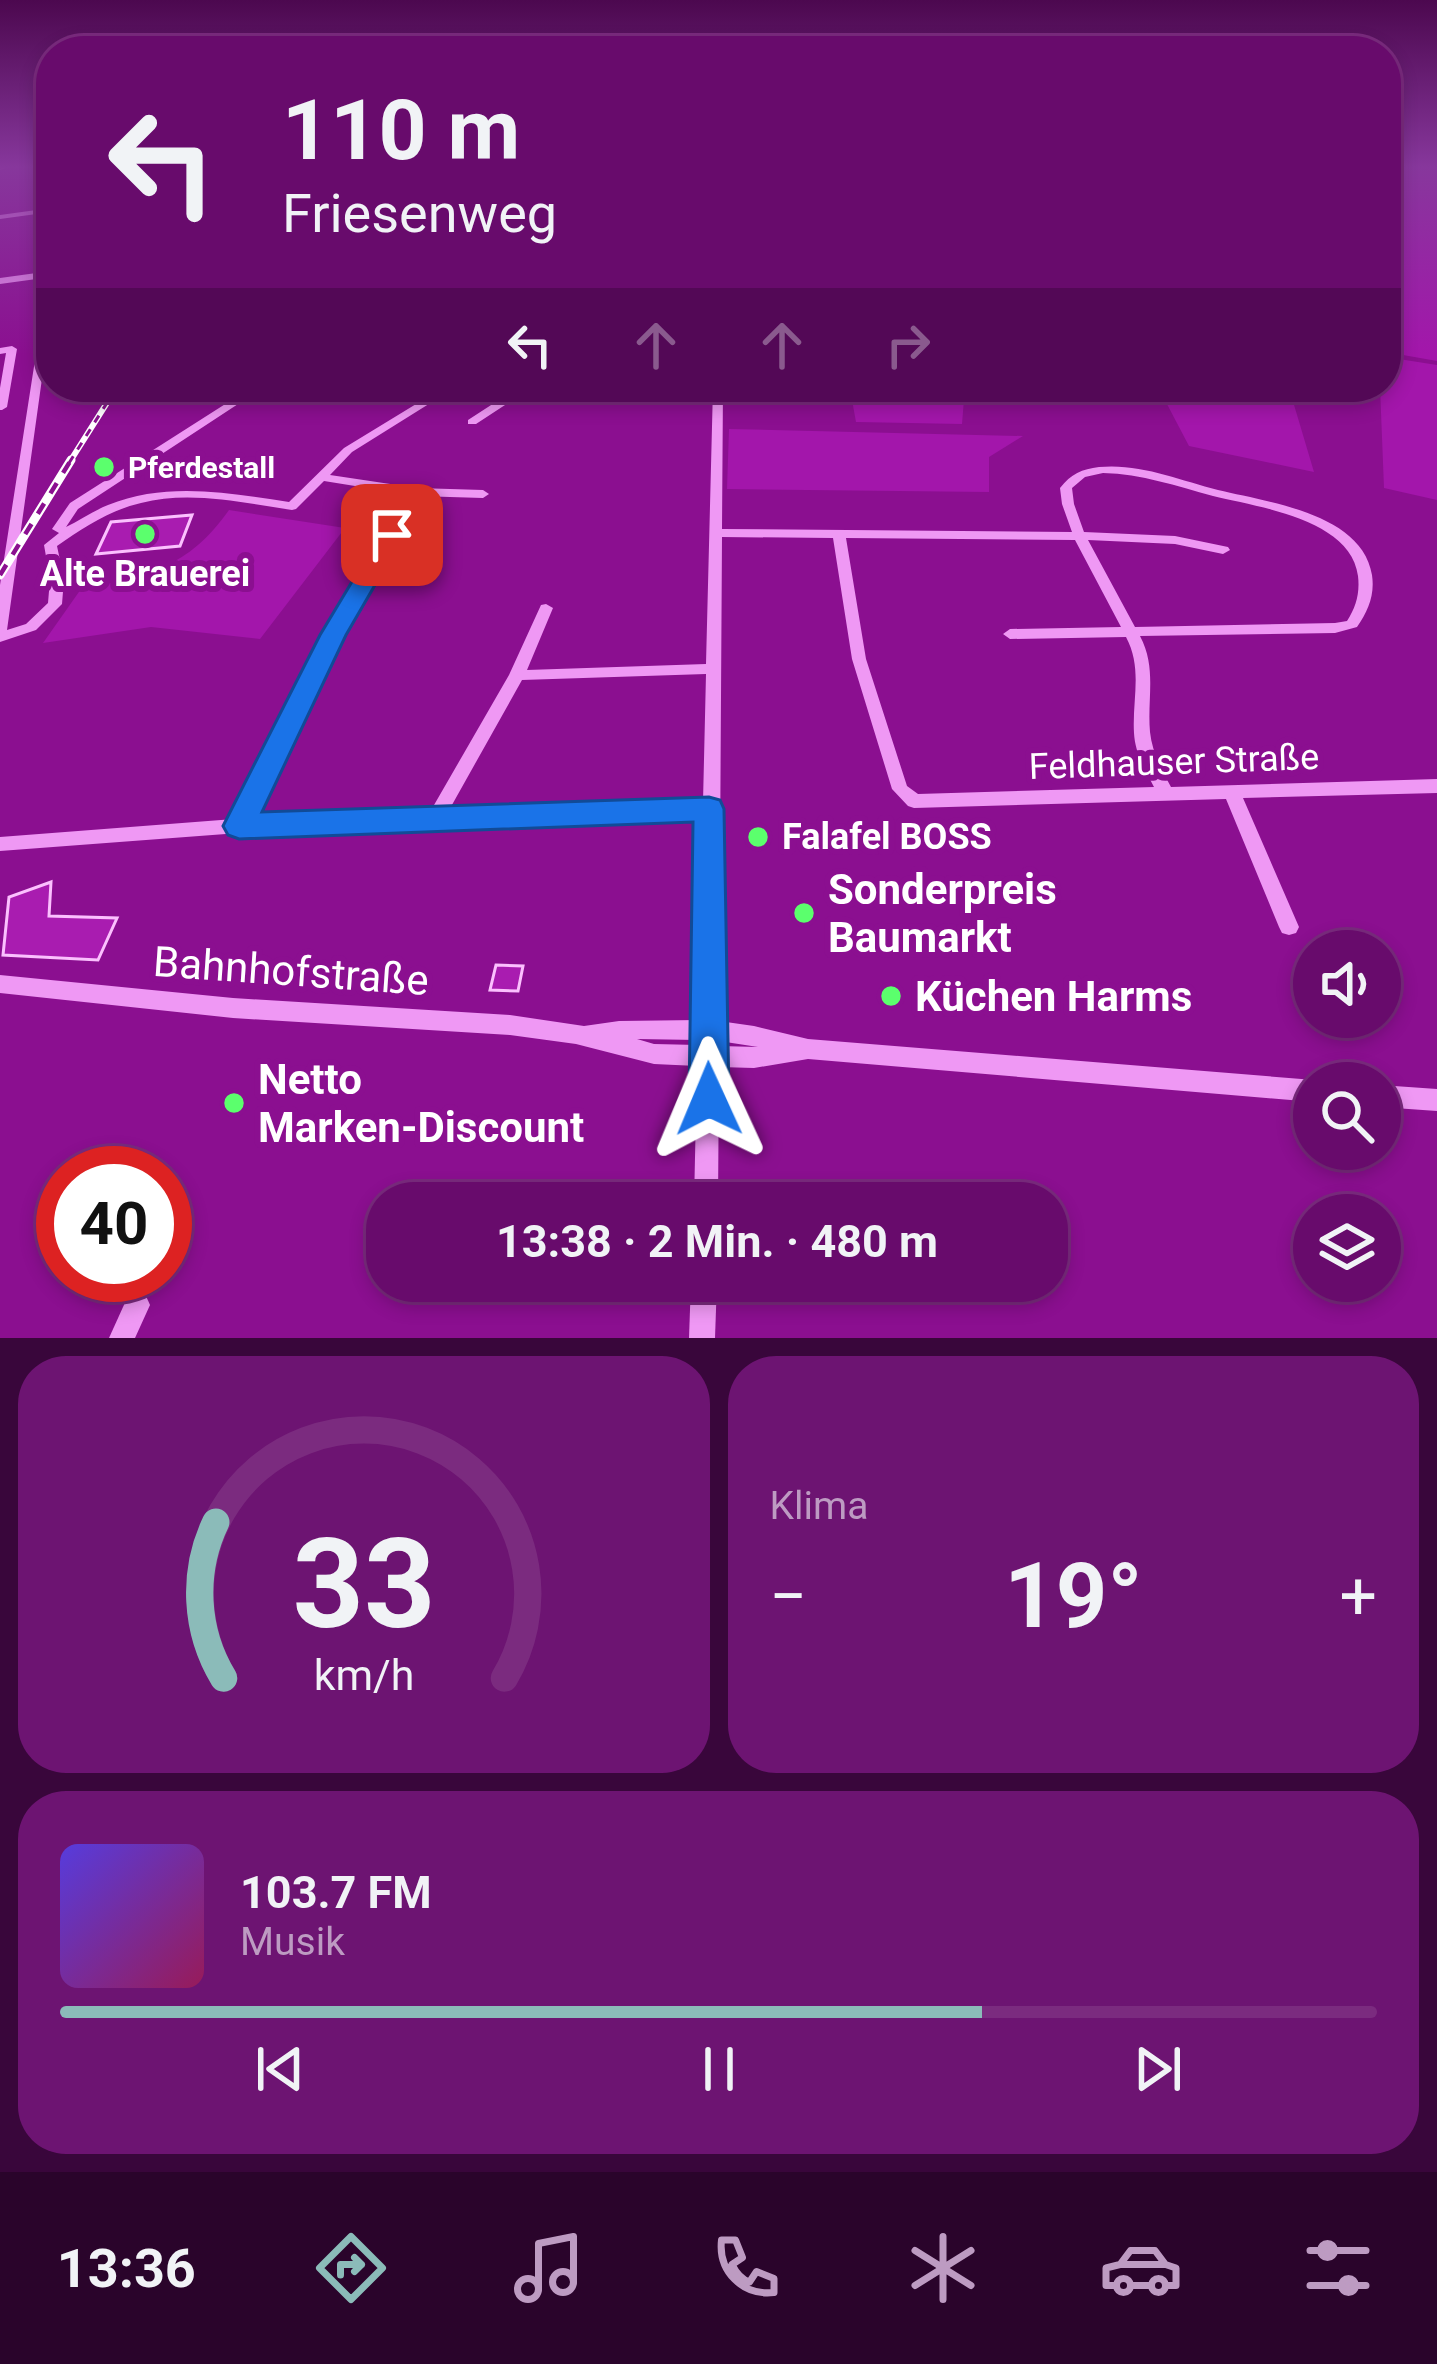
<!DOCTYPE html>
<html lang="de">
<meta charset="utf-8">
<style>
body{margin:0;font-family:Roboto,sans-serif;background:#6d1472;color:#f1f3f6;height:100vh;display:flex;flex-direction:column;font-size:45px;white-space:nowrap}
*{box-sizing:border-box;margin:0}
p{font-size:39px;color:#bd9bc2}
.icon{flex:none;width:66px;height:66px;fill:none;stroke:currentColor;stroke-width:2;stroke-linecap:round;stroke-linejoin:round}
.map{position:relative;height:1338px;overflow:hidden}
.drawer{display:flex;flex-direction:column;gap:18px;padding:18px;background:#39063b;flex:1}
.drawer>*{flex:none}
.hud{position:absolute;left:36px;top:36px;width:1365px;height:366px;border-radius:48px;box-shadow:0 6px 18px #0003,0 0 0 3px #7b2b7f;background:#680b6c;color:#f1f3f6;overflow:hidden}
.buttons{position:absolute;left:1293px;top:930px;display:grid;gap:24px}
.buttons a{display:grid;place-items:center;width:108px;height:108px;border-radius:50%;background:#680b6c;box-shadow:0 6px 18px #0003,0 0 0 3px #7b2b7f;font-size:60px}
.speed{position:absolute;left:36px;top:1146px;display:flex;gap:24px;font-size:60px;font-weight:700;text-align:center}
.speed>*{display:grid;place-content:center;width:156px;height:156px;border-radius:50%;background:#680b6c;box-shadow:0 6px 18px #0003,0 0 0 3px #7b2b7f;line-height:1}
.speed .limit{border:18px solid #d22;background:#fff;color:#111}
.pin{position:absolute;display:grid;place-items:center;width:102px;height:102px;color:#fff;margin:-51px;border-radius:24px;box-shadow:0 6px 18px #0006}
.me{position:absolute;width:132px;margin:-66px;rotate:359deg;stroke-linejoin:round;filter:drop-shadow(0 0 9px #0008)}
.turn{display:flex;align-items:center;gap:42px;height:252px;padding:0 48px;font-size:54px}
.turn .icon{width:156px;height:156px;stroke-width:2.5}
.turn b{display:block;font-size:84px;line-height:102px}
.lanes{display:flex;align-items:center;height:114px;padding:0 48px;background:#0003;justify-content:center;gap:60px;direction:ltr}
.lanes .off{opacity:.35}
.big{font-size:90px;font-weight:700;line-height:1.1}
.drawer .card{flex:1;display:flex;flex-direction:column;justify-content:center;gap:18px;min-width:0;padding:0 42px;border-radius:48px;background:#6d1472}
.drawer .dial{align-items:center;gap:0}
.dial svg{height:312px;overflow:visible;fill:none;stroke:#7b2b7f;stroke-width:7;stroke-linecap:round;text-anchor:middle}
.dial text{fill:#f1f3f6;stroke:none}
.song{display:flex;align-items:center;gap:36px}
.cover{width:144px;height:144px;border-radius:18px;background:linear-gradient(135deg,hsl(250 70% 55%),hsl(330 70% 35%))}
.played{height:12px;border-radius:6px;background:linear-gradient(90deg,#8bbbb9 70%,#7b2b7f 70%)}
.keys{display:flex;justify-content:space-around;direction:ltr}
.heat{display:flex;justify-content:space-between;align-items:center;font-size:66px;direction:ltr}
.drawer .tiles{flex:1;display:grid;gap:18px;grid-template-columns:1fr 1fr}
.card:last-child{grid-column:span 2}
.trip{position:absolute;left:366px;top:1182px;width:702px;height:120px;border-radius:48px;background:#680b6c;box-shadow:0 6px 18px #0003,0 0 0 3px #7b2b7f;font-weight:700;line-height:120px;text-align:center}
.menu{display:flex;height:192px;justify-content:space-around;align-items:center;background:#2a042b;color:#bd9bc2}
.menu .icon{width:84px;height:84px}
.menu .current{color:#8bbbb9}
.menu b{font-size:54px;color:#f1f3f6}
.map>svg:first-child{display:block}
.green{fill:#a316ab}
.building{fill:#a91cb0;stroke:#fbc0fe;stroke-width:3}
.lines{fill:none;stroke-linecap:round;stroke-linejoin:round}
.minor{fill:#ef98f4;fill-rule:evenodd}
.rail-far1-casing{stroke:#fff;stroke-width:6}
.rail-casing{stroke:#fff;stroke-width:9}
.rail-far1{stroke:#8b0f90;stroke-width:3;stroke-dasharray:8;stroke-linecap:butt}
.rail{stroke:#8b0f90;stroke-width:4.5;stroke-dasharray:12;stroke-linecap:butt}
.route{fill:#1a73e8;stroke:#114b97;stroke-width:3}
.poi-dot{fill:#5bff6d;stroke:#8b0f90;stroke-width:4.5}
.labels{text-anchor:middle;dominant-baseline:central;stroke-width:12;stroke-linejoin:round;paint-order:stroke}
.far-poi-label{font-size:30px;font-weight:bold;fill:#fff;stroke:#8b0f90;text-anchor:start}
.poi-label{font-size:36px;font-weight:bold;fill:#fff;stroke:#8b0f90}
.street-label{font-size:36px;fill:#fff;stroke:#8b0f90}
.near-poi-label{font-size:42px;font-weight:bold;fill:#fff;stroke:#8b0f90;text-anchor:start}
.near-street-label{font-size:42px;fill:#fff;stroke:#8b0f90}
</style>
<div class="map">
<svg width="1437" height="1338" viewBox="0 0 1437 1338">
<rect width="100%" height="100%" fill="#8b0f90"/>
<!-- green -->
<g class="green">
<path d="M1386 167H1437V361L1386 352Z"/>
<path d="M1386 357 1437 365V500L1384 488 1380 387H1386Z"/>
<path d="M841 387H965L962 424 856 422 850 389Z"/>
<path d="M1158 387H1372V400L1289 388 1314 472 1189 446Z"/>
<path d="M729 429 1023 436 989 457V492L727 489Z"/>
<path d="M229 510 345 528 260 639 151 627 43 643 81 589C148 576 188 568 229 510Z"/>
</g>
<!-- building -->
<g class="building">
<path d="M192 515 180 546 96 554 111 522Z"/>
<path d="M51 882 49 916 117 918 98 960 3 955 9 897Z"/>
<path d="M496 965 523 966 518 991 490 990Z"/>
</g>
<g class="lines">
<!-- minor -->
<g class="minor">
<path d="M0 167H9L0 170Z"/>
<path d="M51 208V212L0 219V215Z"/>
<path d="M51 271V277L0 284V278Z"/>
<path d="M51 280V314L7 630 26 624 48 603 50 579 44 545 59 533 52 529 70 503 252 387H264L78 509 66 527C79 521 93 511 108 505 167 481 229 493 289 502L344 448 444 387H456L352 452 330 475 417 488 483 490 489 494 483 498 417 496 324 481 296 509 292 510C243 503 190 490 141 503 110 510 83 528 57 546L64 579 62 604 36 630 0 642V585L47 283Z"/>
<path d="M12 346 17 349 7 407 2 410H0V388L6 353 0 354V348Z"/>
<path d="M519 387H545L579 396 574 399 528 390 476 424H468V420Z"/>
<path d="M713 387H723L722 529 1072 532 1062 504 1060 488C1071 474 1082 469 1099 467 1140 463 1179 480 1218 490 1267 502 1362 513 1372 575 1375 595 1368 611 1357 627L1335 633 1140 636C1157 668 1147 698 1150 732 1152 752 1162 770 1171 787L1437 779V793L1243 798 1299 927 1296 933 1289 935 1282 933 1279 927 1226 799 914 808 908 806 892 789 852 659 833 538 722 537 719 1021 754 1026 808 1039 1314 1080 1321 1083H1314V1102L808 1059 754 1068 719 1067 718 1203H694L697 1066 654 1064 576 1044 510 1035 233 1018 0 993V975L233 998 510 1015 584 1026 619 1021 698 1020 703 816 239 833 0 851V837L234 819 326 635 391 528 397 524 403 528 340 635 251 819 430 812 509 675 541 605 546 604 553 608 527 670 706 664ZM1103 473C1142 474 1176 486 1213 496 1258 507 1351 519 1358 576 1360 593 1356 607 1347 621L1335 623 1135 627 1088 540 1175 544 1223 554 1230 550 1228 547 1175 536 1084 532 1074 504 1072 488 1085 477ZM846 538 1075 540 1121 627 1010 629 1003 634 1010 639 1126 637C1143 669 1132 699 1134 733 1135 753 1145 770 1154 787L918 794 907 786 866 659ZM706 674 703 802 448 812 522 680ZM637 1039 698 1040V1045L654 1044ZM719 1041 758 1047 719 1046Z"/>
<path d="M1380 1085 1437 1089V1111L1380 1107Z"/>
<path d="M691 1281H717L715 1338H689Z"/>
<path d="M137 1292 146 1296 150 1305 135 1338H109L128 1296Z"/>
</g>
<!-- rail-far1 casing -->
<g class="rail-far1-casing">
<path id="rail-far1" d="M69 463 117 387"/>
</g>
<!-- rail casing -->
<g class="rail-casing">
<path id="rail" d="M0 575 71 460"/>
</g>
<!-- rail-far1 -->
<use href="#rail-far1" class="rail-far1"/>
<!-- rail -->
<use href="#rail" class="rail"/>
</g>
<!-- sky -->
<linearGradient id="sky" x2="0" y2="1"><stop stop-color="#4c084f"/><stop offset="0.47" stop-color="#87379c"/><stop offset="1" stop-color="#87379c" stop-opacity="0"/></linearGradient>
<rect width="1437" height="355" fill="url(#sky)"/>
<!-- route -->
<path class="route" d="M392 528 404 535 346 635 262 812 709 797 720 800 724 809 729 1099 723 1113 709 1119 694 1113 689 1099 693 822 239 839 228 835 223 826 320 635 380 535Z"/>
<!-- markers -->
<g class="poi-dot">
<circle cx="104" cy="467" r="12"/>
<circle cx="145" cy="534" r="12"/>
<circle cx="758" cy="837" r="12"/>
<circle cx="804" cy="913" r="12"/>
<circle cx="891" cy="996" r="12"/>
<circle cx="234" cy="1103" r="12"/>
</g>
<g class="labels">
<!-- far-poi labels -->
<g class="far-poi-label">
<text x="128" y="467">Pferdestall</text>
</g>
<!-- poi labels -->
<g class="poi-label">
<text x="145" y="574">Alte Brauerei</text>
<text x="782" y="837" text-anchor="start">Falafel BOSS</text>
</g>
<!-- street labels -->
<g class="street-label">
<text transform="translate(1174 762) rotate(-2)">Feldhauser Straße</text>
</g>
<!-- near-poi labels -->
<g class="near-poi-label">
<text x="828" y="889">Sonderpreis<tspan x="828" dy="48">Baumarkt</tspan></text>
<text x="915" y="996">Küchen Harms</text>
<text x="258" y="1079">Netto<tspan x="258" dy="48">Marken-Discount</tspan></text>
</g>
<!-- near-street labels -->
<g class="near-street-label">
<text transform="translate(291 971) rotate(4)">Bahnhofstraße</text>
</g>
</g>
</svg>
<div class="buttons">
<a><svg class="icon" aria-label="sound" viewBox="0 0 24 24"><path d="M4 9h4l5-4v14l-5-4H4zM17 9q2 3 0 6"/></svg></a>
<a><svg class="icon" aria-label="search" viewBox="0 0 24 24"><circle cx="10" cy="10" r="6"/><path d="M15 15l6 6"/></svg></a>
<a><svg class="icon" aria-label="layers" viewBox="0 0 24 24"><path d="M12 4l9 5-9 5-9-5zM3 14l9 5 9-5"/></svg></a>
</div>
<div class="speed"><div class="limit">40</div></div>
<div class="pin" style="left:392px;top:535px;background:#d93025"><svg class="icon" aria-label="arrive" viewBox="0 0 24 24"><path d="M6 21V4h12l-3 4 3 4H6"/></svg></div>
<svg class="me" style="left:709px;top:1099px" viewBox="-20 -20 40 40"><path d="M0-17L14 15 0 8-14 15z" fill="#1a73e8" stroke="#fff" stroke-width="4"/></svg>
<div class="trip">13:38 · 2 Min. · 480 m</div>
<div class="hud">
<div class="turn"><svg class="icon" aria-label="left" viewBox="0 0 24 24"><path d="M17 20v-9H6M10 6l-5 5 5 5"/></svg><div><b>110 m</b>Friesenweg</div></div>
<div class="lanes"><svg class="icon" aria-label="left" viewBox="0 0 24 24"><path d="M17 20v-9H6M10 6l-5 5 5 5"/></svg><svg class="icon off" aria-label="ahead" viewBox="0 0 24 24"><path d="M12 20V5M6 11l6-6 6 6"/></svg><svg class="icon off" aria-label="ahead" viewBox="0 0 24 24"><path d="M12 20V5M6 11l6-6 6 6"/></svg><svg class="icon off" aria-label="right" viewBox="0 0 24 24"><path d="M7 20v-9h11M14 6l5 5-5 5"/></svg></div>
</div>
</div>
<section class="drawer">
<div class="tiles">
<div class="card dial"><svg viewBox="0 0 100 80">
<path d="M14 69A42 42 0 1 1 86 69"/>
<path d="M14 69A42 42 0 0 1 12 29" stroke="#8bbbb9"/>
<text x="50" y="56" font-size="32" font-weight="700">33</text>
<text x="50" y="72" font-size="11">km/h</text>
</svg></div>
<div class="card"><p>Klima</p>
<div class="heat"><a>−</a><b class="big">19°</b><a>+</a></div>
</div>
<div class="card">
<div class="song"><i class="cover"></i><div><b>103.7 FM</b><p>Musik</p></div></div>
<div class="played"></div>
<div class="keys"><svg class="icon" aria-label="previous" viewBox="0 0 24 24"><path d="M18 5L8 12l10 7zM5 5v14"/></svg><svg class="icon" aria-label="pause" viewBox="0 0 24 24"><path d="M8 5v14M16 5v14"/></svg><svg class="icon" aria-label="next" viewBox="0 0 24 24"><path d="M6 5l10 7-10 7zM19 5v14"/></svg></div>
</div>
</div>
</section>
<nav class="menu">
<b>13:36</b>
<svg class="icon current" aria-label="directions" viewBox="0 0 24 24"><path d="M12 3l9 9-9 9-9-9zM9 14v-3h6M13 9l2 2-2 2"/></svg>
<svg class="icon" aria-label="music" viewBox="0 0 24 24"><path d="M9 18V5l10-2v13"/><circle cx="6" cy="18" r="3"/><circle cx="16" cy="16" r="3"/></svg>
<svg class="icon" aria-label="phone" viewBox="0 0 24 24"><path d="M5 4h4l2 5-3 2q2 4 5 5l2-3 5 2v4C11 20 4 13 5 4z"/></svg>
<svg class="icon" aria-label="climate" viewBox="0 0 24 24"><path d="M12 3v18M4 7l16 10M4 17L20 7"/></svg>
<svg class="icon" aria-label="car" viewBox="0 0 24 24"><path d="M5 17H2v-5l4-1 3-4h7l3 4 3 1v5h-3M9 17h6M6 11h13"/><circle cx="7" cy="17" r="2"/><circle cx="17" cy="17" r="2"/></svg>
<svg class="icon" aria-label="filters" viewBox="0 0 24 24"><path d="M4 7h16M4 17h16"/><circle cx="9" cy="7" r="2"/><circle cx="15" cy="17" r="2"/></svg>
</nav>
